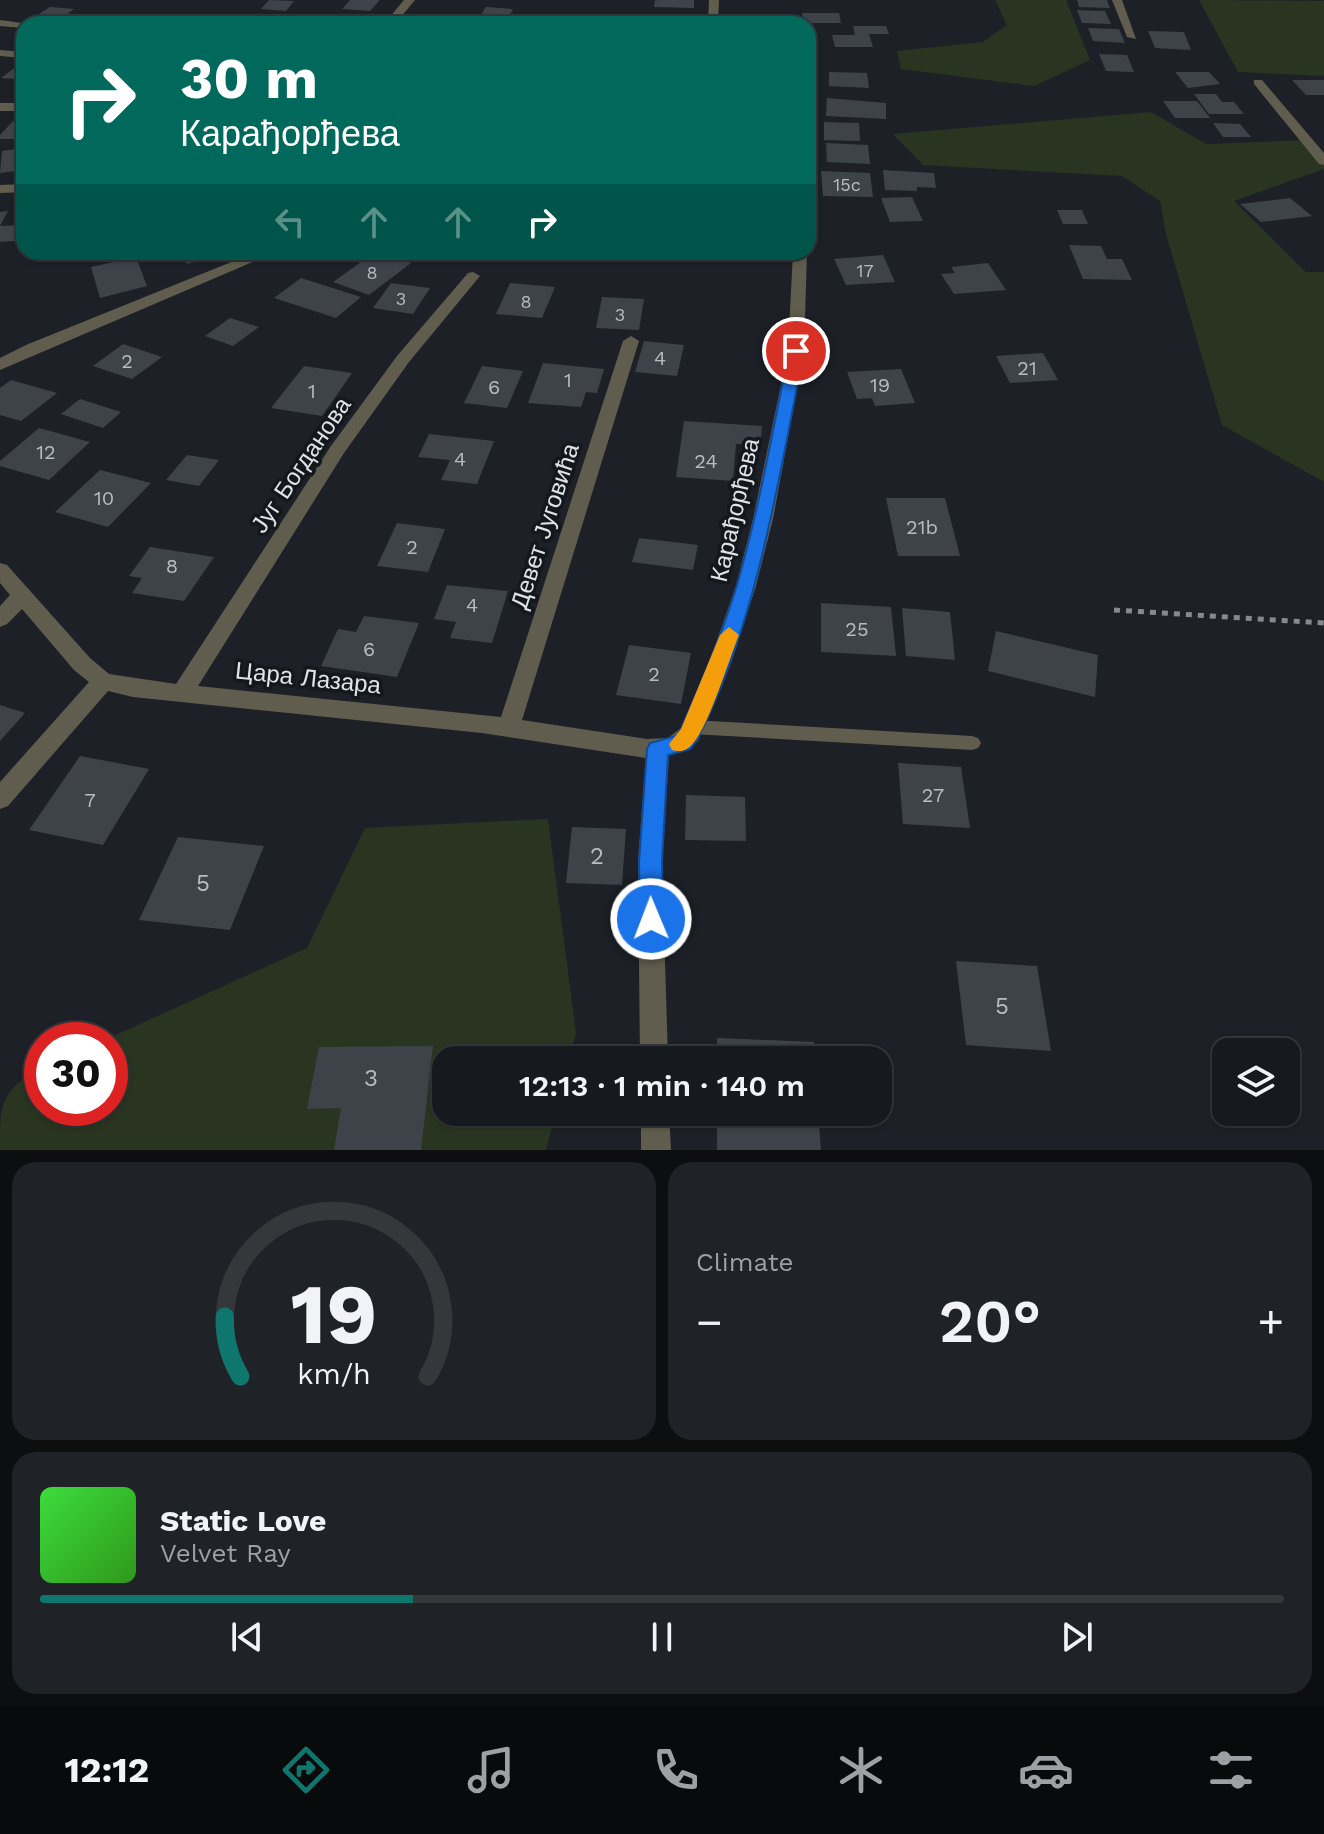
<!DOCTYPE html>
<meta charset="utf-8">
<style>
body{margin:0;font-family:"Work Sans",sans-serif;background:#1f2226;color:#f1f3f6;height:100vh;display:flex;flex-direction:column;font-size:30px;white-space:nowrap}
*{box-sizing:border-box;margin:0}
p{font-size:26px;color:#9ea0a4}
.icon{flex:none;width:44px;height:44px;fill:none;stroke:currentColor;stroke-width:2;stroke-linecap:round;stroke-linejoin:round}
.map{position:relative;height:1150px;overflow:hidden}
.details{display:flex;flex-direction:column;gap:12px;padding:12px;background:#0c0e10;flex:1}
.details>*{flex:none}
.guide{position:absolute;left:16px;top:16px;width:800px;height:244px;border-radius:24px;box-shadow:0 2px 6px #0004,0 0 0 2px #35383b;background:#00695c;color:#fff;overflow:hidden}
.buttons{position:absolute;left:1212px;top:1038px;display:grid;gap:16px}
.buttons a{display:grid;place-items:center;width:88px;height:88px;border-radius:16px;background:#16191d;box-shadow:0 2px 6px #0004,0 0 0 2px #35383b;font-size:40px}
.speed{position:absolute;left:24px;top:1022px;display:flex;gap:16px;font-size:40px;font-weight:700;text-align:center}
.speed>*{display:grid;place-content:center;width:104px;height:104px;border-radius:50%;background:#16191d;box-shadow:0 2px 6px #0004,0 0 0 2px #35383b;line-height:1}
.speed .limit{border:12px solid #d22;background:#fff;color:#111}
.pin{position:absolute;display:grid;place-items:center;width:68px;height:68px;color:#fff;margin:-34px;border:4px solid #fff;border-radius:50%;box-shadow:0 2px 8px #0007}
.me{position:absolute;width:88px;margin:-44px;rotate:359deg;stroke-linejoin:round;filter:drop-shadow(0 0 6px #0008)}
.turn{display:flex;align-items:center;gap:28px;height:168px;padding:0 32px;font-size:36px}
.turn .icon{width:104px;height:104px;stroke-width:2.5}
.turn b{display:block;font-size:56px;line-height:68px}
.lanes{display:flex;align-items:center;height:76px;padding:0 32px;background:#0003;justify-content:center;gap:40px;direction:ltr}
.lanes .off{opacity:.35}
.big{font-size:60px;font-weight:600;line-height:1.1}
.details .card{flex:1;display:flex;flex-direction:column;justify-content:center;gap:12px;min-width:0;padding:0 28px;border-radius:24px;background:#1f2226}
.details .dial{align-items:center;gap:0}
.dial svg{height:208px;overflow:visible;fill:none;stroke:#35383b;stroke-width:7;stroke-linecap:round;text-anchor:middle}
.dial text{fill:#f1f3f6;stroke:none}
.song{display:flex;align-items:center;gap:24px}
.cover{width:96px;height:96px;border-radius:12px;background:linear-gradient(135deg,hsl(120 70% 55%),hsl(110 70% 35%))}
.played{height:8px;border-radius:4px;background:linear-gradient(90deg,#0f766e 30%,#35383b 30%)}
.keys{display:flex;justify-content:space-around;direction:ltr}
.heat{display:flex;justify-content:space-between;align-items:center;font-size:44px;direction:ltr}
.details .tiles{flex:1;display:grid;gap:12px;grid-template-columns:1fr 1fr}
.card:last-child{grid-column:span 2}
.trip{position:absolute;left:432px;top:1046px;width:460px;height:80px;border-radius:24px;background:#16191d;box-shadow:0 2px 6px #0004,0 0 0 2px #35383b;font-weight:600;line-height:80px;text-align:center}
.tab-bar{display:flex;height:128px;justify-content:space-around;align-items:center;background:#090a0c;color:#9ea0a4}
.tab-bar .icon{width:56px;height:56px}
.tab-bar .active{color:#0f766e}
.tab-bar b{font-size:36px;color:#f1f3f6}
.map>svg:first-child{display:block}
.green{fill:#293520}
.building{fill:#3d4349}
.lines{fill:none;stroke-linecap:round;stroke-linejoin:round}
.path{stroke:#868a8f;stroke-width:5;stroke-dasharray:6 6;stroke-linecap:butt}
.lane{fill:#615d4e;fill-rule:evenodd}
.street{fill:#615d4e;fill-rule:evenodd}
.route{fill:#1a73e8;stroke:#114b97;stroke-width:2}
.slow{fill:#f59e0b}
.labels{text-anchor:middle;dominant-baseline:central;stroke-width:7;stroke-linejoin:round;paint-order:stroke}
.far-number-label{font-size:18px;fill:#b7bcc0}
.number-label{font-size:20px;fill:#b7bcc0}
.street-label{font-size:24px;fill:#e0e4e7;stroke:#14181d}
.near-number-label{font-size:24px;fill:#b7bcc0}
</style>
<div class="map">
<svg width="1324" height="1150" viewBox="0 0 1324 1150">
<rect width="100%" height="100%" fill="#1d2127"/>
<!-- green -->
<g class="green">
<path d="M995 0H1066L1090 60 1034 86 901 69 897 51 983 42 1007 25Z"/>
<path d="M1199 0 1324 1V76L1238 72Z"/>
<path d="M1151 112 1206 144 1307 140 1324 161V169L1234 201 1306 272H1324V482L1222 425 1166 234 1160 201 1122 176 923 165 893 134Z"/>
<path d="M548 819 576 1033 569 1060H446V1112H556L546 1150H0C0 1105 0 1089 42 1069V1108H110V1040H105L307 948 365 828Z"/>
</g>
<!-- building -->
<g class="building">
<path d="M269 0 294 1 286 11 261 9Z"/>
<path d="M350 0H380L370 11 342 9Z"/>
<path d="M655 0H694V8L654 7Z"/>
<path d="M1077 0H1107L1110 8 1079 7Z"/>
<path d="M50 7 74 9 66 15 78 16 65 24 28 21Z"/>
<path d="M486 7 513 9 507 20 479 18Z"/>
<path d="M1077 10 1105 11 1111 24 1082 23Z"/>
<path d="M802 13H839L841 23H804Z"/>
<path d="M649 15 680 16 679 23 647 24Z"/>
<path d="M177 16 211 19 205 24H167Z"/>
<path d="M853 26H886L889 34H869L873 47H835L832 35H855Z"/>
<path d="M1088 28 1119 29 1125 43 1093 41Z"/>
<path d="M1148 31 1184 32 1191 50 1155 48Z"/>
<path d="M1099 54 1127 55 1134 72 1106 71Z"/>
<path d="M21 63H24V79L1 78Z"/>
<path d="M829 72 867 73 869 88 829 86Z"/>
<path d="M1175 72H1209L1220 84 1188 88Z"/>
<path d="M1292 80H1324V95H1306Z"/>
<path d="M1194 94H1216L1222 102H1234L1244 114H1209Z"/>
<path d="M827 98 886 103V119L826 116Z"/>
<path d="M1163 101H1197L1210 118H1175Z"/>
<path d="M13 121H24V139H0V135Z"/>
<path d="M824 122 859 123 860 141 824 140Z"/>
<path d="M1213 123 1240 124 1251 137H1223Z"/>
<path d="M826 143 868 145 870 164 827 162Z"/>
<path d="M24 148V170L0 173 2 151Z"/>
<path d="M883 170 934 173 936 188 917 187V191L885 190Z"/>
<path d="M821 171 870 173 873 197 823 196Z"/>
<path d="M912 197 923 221 890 222 881 198Z"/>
<path d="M1290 198 1312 216 1261 222 1240 204Z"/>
<path d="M1057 210H1082L1088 224H1063Z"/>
<path d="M8 211 0 226 24 225 16 241 0 242V212Z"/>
<path d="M1069 245 1101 246 1107 259H1122L1132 280 1083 279Z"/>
<path d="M181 252H222L223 255 187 264Z"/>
<path d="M375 252 411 263 369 295 333 282Z"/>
<path d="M883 255 895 282 846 285 834 259Z"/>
<path d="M136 257 147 286 100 298 91 267Z"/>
<path d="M988 263 1006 290 954 294 941 274 955 273 951 267Z"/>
<path d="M301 278 361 297 336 318 274 298Z"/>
<path d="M391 283 430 288 413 314 373 308Z"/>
<path d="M510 283 555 287 542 318 496 314Z"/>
<path d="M602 297 644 299 639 330 596 328Z"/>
<path d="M230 318 259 327 233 346 205 336Z"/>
<path d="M644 341 684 345 677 376 635 372Z"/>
<path d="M123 344 162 357 132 379 93 366Z"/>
<path d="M1043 353 1058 380 1010 383 996 356Z"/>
<path d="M543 363 604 369 597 393 586 392 581 407 528 403Z"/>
<path d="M304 366 352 373 322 416 271 408Z"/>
<path d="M482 366 523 371 507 408 464 403Z"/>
<path d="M901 369 915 403 875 406 872 398 857 399 847 372Z"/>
<path d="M11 380 57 393 21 421 0 415V388Z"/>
<path d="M80 399 121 412 103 428 61 414Z"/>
<path d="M684 421 762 426 760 445 736 444 733 481 676 477Z"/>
<path d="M39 428 90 442 49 480 0 466V461Z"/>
<path d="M429 434 494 441 477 484 441 480 450 460 418 457Z"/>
<path d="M187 455 219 460 199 486 166 480Z"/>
<path d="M100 470 151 483 108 527 55 512Z"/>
<path d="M886 498H945L960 556H898Z"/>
<path d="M397 523 445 529 428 572 377 566Z"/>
<path d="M639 538 698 545 693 570 632 562Z"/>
<path d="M150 547 214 557 184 601 132 593 142 578 129 576Z"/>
<path d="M447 585 508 591 492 643 450 638 456 622 434 619Z"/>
<path d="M821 603 891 607 896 656 821 652Z"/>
<path d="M902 608 950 612 955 660 906 656Z"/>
<path d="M364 616 419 623 397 677 321 666 338 629 356 632Z"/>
<path d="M996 631 1098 655 1095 697 988 671Z"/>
<path d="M629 645 691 653 681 704 616 695Z"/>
<path d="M0 705 25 713 0 741Z"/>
<path d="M80 756 149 769 103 845 29 830Z"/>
<path d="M898 763 961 767 970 828 903 824Z"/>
<path d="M686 795 745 797 746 841 685 840Z"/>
<path d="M572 827 626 829 622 885 566 883Z"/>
<path d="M178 837 264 846 230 930 139 920Z"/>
<path d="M956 961 1037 966 1051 1051 966 1045Z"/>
<path d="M717 1038 814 1042 815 1060H717Z"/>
<path d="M433 1046 421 1150H334L341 1108 307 1109 319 1047Z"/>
<path d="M717 1112H818L821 1150H717Z"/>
</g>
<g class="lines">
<!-- path -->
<path class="path" d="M1114 610 1324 623"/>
<!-- lane -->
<path class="lane" d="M692 720 972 736 978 738 981 743 978 748 972 750 692 734 686 732 683 727 686 722Z"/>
<!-- street -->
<g class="street">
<path d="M404 0H415L395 24H384Z"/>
<path d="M709 0H719L718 24H708Z"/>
<path d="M1112 0H1122L1136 39 1127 37Z"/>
<path d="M0 20 29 24H24V28L0 26Z"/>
<path d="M0 50 24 52V58L0 56Z"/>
<path d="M1254 80H1262L1324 153V165L1319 164 1254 84Z"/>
<rect x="0" y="103" width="24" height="8"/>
<path d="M24 184V192L0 193V185Z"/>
<path d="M256 252H276L0 370V358L26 345Z"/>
<path d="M793 252H807L804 351 773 519 756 586 732 660 698 741 689 748 669 756 662 862 668 1060H640L638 862 646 758 482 733 133 697 108 691 8 806 0 809V782L89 682 74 670 22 609 7 624 0 627V606L10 595 0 583V563L7 565 90 658 109 674 176 684 331 446 397 356 468 273 473 272 480 276 409 362 344 453 198 686 501 717 623 341 631 336 639 341 522 720 647 739 668 738 681 728 710 660 736 586 753 519 788 351Z"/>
<path d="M641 1112H669L671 1150H641Z"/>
</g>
</g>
<!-- route -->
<path class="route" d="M796 346 804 351C778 482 758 619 697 740L690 749 668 755 662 862 663 919 660 927 651 930 643 927 640 919 639 862 647 749 650 743 676 736 681 729C702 682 722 635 737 585 759 509 773 429 789 351Z"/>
<!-- slow -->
<path class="slow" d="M729 627 739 635C729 659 709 725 694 742 688 750 682 753 672 750L669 744 681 729 720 635Z"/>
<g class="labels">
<!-- far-number labels -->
<g class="far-number-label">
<text x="847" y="184">15c</text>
<text x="865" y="270">17</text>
<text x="372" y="272">8</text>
<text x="401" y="298">3</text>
<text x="526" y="301">8</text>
<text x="620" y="314">3</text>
</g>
<!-- number labels -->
<g class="number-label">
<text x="660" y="358">4</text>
<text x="127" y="361">2</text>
<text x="1027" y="368">21</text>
<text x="568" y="380">1</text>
<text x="880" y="385">19</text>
<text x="494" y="387">6</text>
<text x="312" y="391">1</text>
<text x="46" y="452">12</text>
<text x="460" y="459">4</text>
<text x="706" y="461">24</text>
<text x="104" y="498">10</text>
<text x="922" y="527">21b</text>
<text x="412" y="547">2</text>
<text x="172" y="566">8</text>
<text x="472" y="605">4</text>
<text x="857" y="629">25</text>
<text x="369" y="649">6</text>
<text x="654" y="674">2</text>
<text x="933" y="795">27</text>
<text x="90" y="800">7</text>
</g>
<!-- street labels -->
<g class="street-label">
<text transform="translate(301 465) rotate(-56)">Југ Богданова</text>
<text transform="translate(735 510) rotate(-77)">Карађорђева</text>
<text transform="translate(545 526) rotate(-72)">Девет Југовића</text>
<text transform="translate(308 678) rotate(6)">Цара Лазара</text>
</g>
<!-- near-number labels -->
<g class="near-number-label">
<text x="597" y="856">2</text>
<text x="203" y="883">5</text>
<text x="1002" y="1006">5</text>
<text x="371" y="1078">3</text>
</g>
</g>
</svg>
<div class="buttons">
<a><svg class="icon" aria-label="layers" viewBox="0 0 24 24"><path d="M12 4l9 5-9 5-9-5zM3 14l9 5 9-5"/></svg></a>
</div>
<div class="speed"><div class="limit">30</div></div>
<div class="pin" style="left:796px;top:351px;background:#d93025"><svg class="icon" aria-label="arrive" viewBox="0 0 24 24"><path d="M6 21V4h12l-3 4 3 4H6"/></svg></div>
<svg class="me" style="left:651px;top:919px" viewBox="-20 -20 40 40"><circle r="17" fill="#1a73e8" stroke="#fff" stroke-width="3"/><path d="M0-11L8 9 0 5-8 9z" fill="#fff"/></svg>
<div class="trip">12:13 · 1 min · 140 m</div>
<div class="guide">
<div class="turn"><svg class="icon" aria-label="right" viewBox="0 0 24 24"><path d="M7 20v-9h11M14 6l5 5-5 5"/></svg><div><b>30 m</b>Карађорђева</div></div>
<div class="lanes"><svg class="icon off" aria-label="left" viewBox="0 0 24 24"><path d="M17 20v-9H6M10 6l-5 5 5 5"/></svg><svg class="icon off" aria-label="ahead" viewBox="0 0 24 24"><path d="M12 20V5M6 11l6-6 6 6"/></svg><svg class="icon off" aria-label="ahead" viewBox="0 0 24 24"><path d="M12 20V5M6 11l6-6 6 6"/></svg><svg class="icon" aria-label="right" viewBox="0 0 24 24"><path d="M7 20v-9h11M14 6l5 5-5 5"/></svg></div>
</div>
</div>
<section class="details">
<div class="tiles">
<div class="card dial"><svg viewBox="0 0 100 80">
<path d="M14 69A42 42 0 1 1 86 69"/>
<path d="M14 69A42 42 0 0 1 8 46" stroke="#0f766e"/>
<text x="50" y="56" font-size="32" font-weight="700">19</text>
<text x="50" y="72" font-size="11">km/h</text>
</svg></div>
<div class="card"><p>Climate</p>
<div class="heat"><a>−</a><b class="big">20°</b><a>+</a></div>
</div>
<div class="card">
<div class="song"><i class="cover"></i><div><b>Static Love</b><p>Velvet Ray</p></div></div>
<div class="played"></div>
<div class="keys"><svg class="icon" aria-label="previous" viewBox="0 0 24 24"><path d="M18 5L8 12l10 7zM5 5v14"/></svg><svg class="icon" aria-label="pause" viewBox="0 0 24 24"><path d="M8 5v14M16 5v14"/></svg><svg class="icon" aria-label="next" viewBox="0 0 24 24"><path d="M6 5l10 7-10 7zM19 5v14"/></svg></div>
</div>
</div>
</section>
<nav class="tab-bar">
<b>12:12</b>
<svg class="icon active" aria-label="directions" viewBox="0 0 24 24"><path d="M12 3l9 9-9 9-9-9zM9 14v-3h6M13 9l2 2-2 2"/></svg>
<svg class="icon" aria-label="music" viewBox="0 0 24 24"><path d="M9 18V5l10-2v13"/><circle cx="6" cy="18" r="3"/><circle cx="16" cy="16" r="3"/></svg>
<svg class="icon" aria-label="phone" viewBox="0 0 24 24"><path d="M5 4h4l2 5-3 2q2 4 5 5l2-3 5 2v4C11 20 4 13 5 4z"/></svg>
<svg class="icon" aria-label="climate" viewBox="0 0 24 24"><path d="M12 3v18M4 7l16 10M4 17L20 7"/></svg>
<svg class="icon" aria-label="car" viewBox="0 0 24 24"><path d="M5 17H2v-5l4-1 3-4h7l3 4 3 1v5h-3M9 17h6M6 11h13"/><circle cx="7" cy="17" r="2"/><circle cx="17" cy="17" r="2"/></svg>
<svg class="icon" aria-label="filters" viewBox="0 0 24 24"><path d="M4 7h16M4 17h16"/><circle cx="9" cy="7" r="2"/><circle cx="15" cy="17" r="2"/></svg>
</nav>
